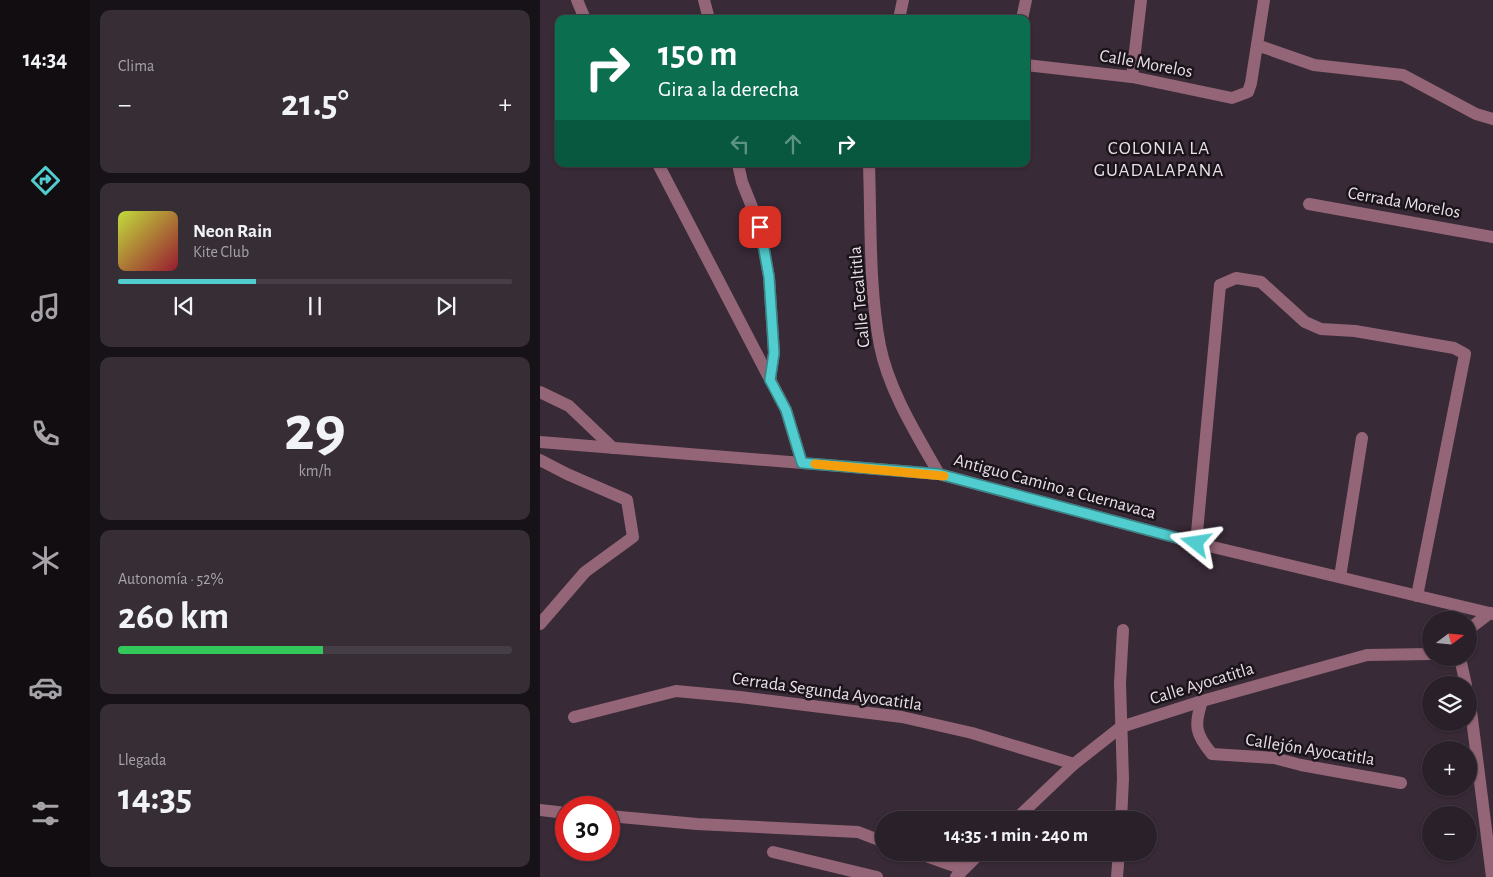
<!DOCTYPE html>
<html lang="es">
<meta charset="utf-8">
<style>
body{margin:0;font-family:"Alegreya Sans",sans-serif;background:#362d35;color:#f1f3f6;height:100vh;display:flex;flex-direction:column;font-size:19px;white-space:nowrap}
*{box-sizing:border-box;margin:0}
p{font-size:16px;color:#a5a3a8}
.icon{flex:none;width:28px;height:28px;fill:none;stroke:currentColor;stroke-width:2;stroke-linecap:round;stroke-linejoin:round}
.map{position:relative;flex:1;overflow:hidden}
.sheet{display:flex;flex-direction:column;gap:10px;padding:10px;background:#171217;width:450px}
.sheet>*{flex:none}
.guide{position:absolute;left:15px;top:15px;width:475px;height:152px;border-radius:10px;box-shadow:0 1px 4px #0004,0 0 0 1px #463e46;background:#0b6e4f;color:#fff;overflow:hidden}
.needle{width:32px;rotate:74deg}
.tools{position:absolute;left:882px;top:611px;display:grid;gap:10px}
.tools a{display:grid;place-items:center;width:55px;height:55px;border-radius:50%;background:#2a2029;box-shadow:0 1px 4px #0004,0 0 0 1px #463e46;font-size:25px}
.speed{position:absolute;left:15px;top:796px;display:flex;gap:10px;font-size:25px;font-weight:700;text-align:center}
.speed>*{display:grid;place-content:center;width:65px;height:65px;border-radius:50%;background:#2a2029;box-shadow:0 1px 4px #0004,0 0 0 1px #463e46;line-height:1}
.speed .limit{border:8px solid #d22;background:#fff;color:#111}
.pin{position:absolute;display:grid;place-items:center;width:42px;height:42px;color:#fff;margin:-21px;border-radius:10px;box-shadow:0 2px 8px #0006}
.me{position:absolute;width:55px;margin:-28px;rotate:285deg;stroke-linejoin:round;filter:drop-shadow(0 0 4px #0008)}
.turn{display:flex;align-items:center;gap:18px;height:105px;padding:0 20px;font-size:22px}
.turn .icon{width:65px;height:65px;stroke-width:2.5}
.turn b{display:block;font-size:35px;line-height:42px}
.lanes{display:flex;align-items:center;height:48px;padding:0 20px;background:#0003;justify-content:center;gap:25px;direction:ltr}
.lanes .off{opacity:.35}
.big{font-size:38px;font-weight:700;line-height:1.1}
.sheet .tile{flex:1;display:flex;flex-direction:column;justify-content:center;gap:8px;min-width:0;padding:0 18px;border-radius:10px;background:#362d35}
.sheet .dial{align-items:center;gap:0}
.dial b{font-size:65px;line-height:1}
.song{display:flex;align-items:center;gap:15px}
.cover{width:60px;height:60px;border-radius:8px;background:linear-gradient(135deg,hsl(70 70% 55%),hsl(350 70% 35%))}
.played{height:5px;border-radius:2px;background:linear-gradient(90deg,#52cdcf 35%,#463e46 35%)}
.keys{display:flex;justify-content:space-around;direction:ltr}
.heat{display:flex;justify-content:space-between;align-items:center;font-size:28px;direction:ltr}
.charge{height:8px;border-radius:4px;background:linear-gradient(90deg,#34c759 52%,#463e46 0)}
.trip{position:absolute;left:335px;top:811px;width:282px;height:50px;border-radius:25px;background:#2a2029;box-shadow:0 1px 4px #0004,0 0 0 1px #463e46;font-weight:700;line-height:50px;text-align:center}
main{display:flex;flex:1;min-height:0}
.tabs{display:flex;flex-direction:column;width:90px;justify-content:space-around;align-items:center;background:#110d10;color:#a5a3a8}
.tabs .icon{width:35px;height:35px}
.tabs .selected{color:#52cdcf}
.tabs b{font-size:22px;color:#f1f3f6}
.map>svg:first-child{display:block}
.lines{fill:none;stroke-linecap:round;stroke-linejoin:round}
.minor{stroke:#946576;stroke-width:12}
.route-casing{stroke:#358587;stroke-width:12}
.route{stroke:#52cdcf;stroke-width:9}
.slow{stroke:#f59e0b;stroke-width:9}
.labels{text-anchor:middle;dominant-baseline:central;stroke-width:5;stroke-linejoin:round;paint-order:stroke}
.street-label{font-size:18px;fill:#e9dfe8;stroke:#1b151b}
.neighbourhood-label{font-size:19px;letter-spacing:1px;fill:#e9dfe8;stroke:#1b151b}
</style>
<main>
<nav class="tabs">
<b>14:34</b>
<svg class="icon selected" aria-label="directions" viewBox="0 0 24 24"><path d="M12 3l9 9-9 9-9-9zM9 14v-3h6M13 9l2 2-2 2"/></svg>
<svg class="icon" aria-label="music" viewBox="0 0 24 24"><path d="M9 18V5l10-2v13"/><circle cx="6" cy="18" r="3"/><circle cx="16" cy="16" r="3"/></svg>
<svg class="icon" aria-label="phone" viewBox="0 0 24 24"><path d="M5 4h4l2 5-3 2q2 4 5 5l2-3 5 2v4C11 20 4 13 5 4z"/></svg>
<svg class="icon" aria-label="climate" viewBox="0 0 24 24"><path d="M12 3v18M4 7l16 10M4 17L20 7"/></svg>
<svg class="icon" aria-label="car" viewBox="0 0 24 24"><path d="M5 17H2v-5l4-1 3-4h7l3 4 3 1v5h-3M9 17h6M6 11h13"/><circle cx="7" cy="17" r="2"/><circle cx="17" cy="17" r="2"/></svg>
<svg class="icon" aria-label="filters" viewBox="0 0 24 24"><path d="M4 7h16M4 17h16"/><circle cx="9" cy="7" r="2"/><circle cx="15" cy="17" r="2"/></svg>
</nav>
<section class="sheet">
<div class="tile"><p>Clima</p>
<div class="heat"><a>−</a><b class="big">21.5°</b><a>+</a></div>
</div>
<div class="tile">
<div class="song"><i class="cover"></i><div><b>Neon Rain</b><p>Kite Club</p></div></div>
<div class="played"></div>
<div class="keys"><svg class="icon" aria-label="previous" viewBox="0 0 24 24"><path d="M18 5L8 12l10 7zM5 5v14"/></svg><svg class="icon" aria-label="pause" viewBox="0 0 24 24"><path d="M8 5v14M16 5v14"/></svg><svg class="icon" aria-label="next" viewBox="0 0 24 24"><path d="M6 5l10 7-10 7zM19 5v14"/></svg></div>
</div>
<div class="tile dial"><b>29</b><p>km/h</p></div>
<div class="tile"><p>Autonomía · 52%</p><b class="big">260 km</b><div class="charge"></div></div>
<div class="tile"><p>Llegada</p><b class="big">14:35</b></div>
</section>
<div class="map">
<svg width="953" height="877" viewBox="0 0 953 877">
<rect width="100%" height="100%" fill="#382a37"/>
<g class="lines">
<!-- minor -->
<g class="minor">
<path d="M37 0 45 19"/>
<path d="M164 0 169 19"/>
<path d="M359 19 363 0"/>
<path d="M482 19 486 0"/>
<path d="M717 45 774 65 863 75 936 114 953 119"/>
<path d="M486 65 592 77 692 98 708 92 711 83 724 0"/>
<path d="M592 77 601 0"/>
<path d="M118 164 246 410 262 463"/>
<path d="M198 164 202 182 220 227 229 277 234 353 230 380"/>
<path d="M329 164C331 223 329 289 340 346 349 391 377 435 399 474"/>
<path d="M769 204 953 237"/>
<path d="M0 392 29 406 73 448"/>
<path d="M0 442 399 474 656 543 953 614"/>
<path d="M0 460 27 474 87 500 93 537 45 572 0 624"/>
<path d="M656 543 680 285 696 278 721 282 765 322 781 329 815 331 914 348 925 354 877 596"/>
<path d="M800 577 822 438"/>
<path d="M929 629 950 613"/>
<path d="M920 658 926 685"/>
<path d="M929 695 952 877"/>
<path d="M662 701C654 725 655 734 672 754L734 758 761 765 861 783"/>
<path d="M34 717 136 691 200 697 362 717 432 733 534 764"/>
<path d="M0 810 26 813"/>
<path d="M69 816 157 824 318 832 344 842"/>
<path d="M475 820 534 764 581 727 662 701 827 655 891 654"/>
<path d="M581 820 583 779 580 683 583 630"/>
<path d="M233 852 337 877"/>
<path d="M375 852 423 869"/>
<path d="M416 877 441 852"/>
<path d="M577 877 579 852"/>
</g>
</g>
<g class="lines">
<!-- route casing -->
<g class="route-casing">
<path id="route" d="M220 227 229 277 234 353 230 380 246 410 262 463 399 474 656 543"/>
</g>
<!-- route -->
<use href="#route" class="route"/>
<!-- slow -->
<path class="slow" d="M275 464 404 476"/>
</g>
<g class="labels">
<!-- street labels -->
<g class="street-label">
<text transform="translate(606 64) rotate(10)">Calle Morelos</text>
<text transform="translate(864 203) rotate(10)">Cerrada Morelos</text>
<text transform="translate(320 297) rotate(-95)">Calle Tecaltitla</text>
<text transform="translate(515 487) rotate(15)">Antiguo Camino a Cuernavaca</text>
<text transform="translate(662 684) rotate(-17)">Calle Ayocatitla</text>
<text transform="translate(287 692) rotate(8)">Cerrada Segunda Ayocatitla</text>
<text transform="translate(770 750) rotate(9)">Callejón Ayocatitla</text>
</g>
<!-- neighbourhood labels -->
<g class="neighbourhood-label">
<text x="619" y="148">COLONIA LA<tspan x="619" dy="22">GUADALAPANA</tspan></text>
</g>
</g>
</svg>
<div class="tools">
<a><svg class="needle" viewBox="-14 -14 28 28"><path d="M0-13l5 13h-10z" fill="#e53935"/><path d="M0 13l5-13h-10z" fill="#a5a3a8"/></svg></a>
<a><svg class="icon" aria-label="layers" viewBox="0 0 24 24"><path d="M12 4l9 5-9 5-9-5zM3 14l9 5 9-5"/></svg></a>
<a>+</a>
<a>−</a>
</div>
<div class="speed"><div class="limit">30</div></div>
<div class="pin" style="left:220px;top:227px;background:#d93025"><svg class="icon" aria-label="arrive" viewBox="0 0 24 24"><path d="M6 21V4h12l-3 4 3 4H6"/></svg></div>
<svg class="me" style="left:656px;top:543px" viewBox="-20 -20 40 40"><path d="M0-17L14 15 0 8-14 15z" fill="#52cdcf" stroke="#fff" stroke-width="4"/></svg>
<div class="trip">14:35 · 1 min · 240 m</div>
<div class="guide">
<div class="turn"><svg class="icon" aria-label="right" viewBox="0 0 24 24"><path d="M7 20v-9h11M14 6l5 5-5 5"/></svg><div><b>150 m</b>Gira a la derecha</div></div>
<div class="lanes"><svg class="icon off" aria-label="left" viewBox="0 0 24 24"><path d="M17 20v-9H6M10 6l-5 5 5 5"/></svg><svg class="icon off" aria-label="ahead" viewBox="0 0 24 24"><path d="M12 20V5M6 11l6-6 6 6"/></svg><svg class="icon" aria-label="right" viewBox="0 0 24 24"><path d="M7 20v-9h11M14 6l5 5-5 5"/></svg></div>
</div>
</div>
</main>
